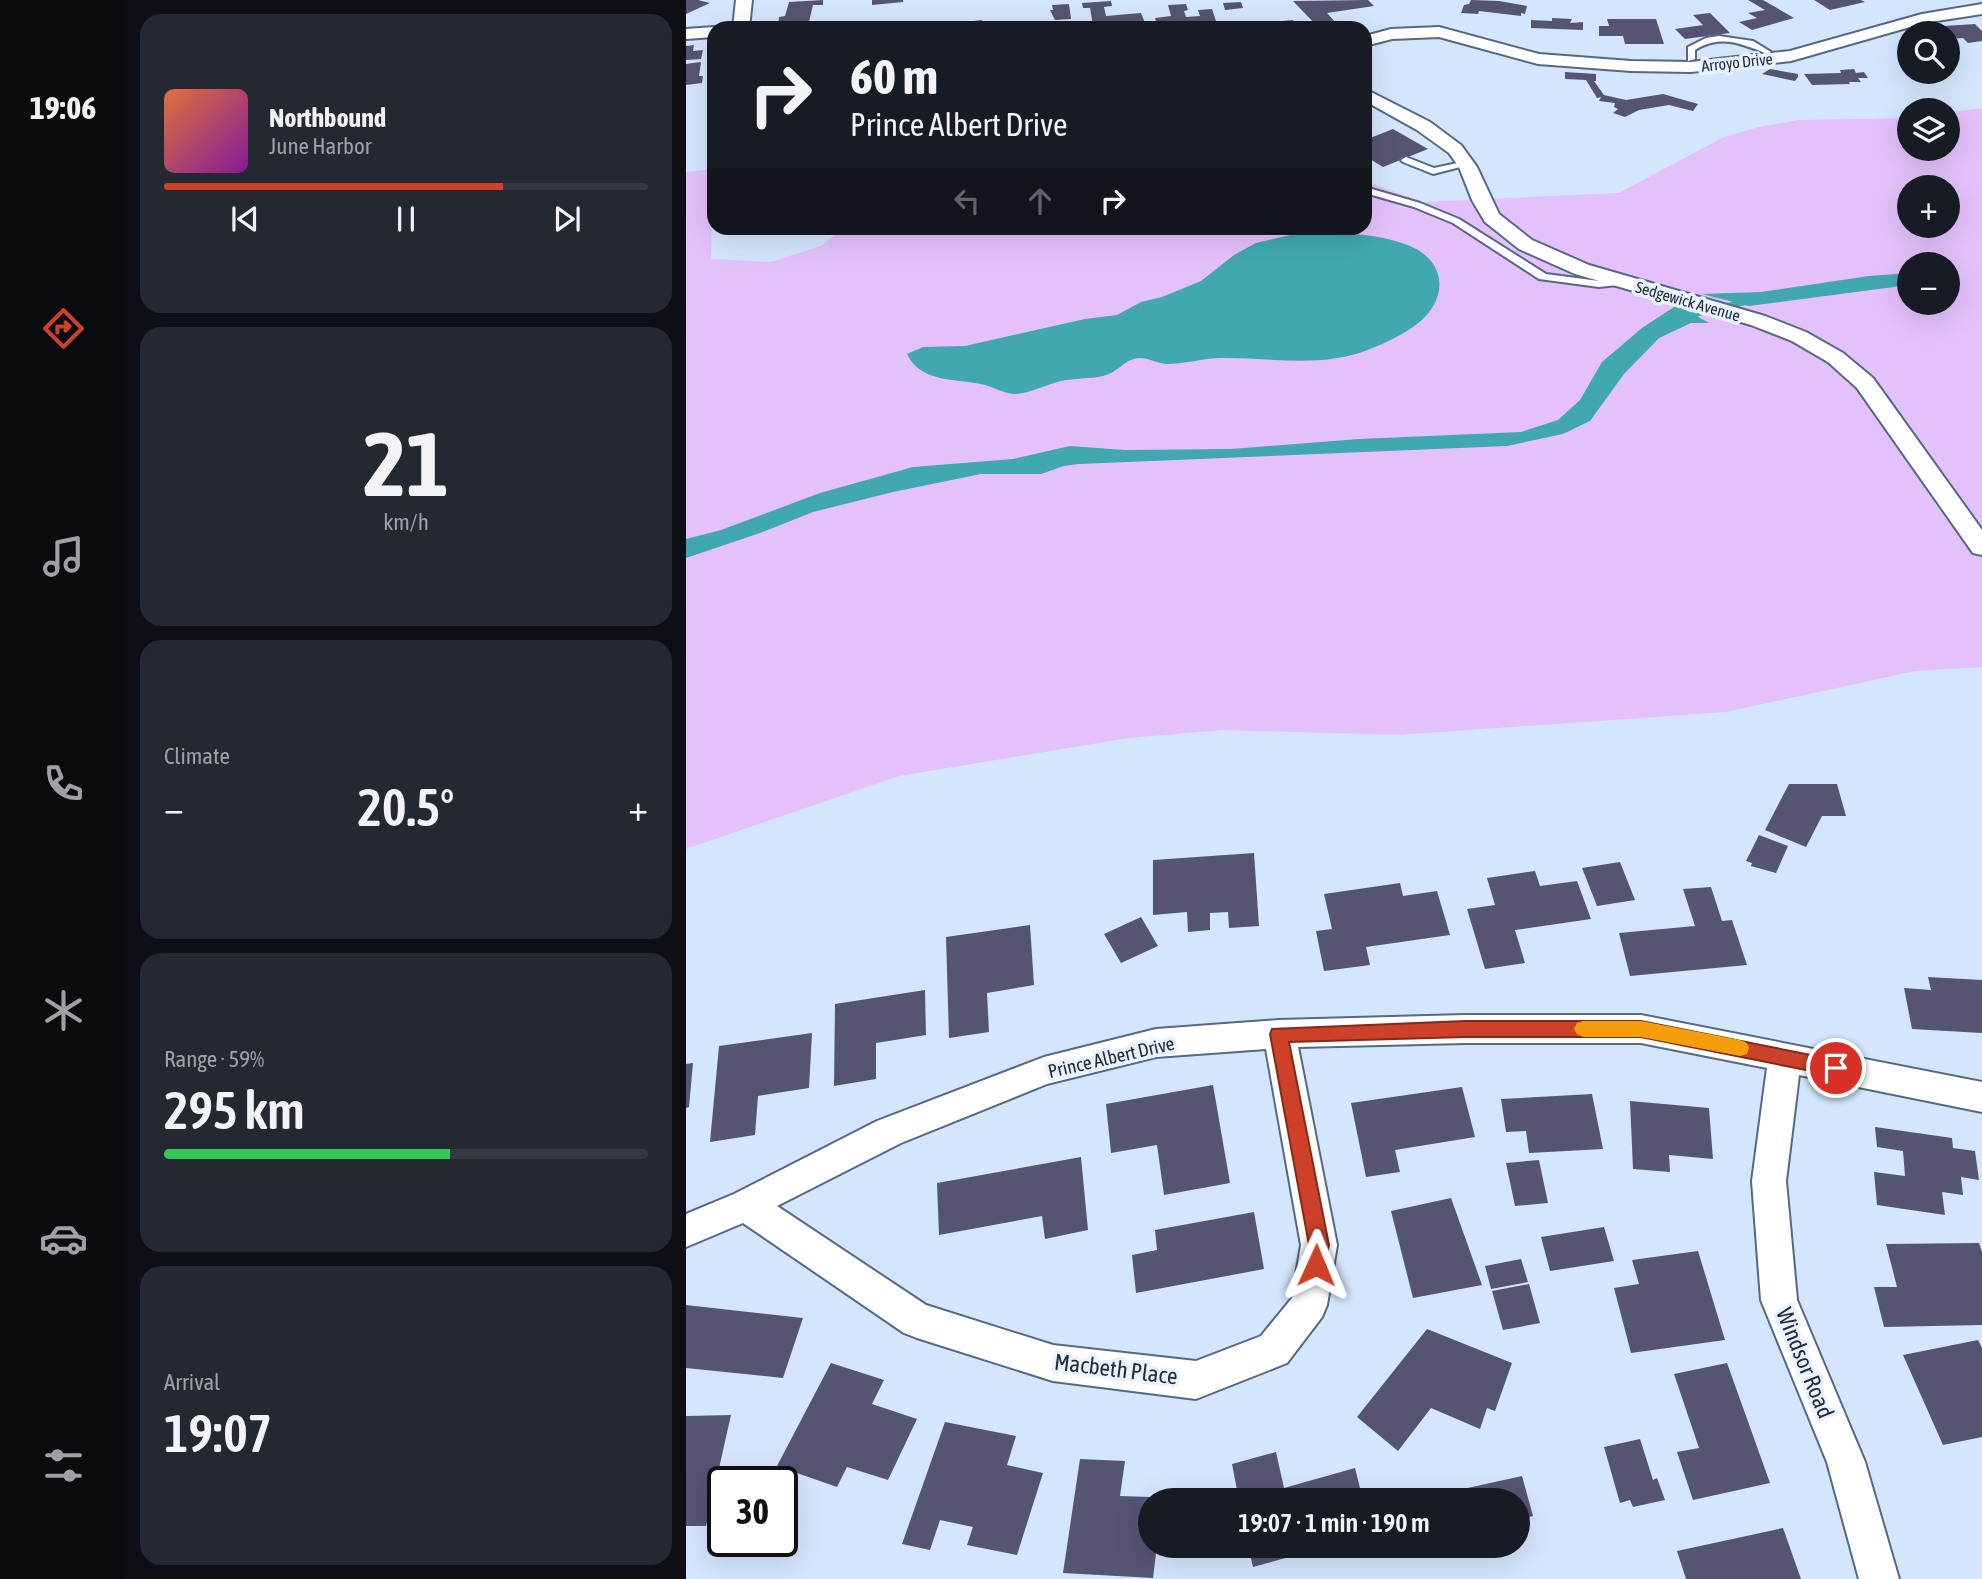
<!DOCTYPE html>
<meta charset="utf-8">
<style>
body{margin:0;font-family:"Asap Condensed",sans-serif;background:#242831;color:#f1f3f6;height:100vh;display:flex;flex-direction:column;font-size:26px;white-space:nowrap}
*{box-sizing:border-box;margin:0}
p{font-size:23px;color:#9ea1a6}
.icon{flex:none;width:38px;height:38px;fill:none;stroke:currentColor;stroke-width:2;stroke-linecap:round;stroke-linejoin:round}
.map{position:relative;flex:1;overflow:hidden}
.panel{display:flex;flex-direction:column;gap:14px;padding:14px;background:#0d0f14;width:560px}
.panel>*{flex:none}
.top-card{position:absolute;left:21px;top:21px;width:665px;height:214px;border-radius:21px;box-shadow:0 7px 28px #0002;background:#171b24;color:#f1f3f6;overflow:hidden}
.buttons{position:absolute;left:1211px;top:21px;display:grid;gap:14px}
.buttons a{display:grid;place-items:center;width:63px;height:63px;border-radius:50%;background:#171b24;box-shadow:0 7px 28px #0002;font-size:35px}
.speed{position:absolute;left:21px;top:1466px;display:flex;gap:14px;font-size:35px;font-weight:700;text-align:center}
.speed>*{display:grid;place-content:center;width:91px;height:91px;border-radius:50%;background:#171b24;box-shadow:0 7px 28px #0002;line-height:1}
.speed .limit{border:4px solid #111;border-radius:10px;background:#fff;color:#111}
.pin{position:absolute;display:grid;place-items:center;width:60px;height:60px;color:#fff;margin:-30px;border:4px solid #fff;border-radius:50%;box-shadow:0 2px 7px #0007}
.me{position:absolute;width:77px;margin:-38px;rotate:1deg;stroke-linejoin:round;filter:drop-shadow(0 0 5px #0008)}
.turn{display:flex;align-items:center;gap:24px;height:147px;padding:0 28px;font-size:32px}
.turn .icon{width:91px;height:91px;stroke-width:2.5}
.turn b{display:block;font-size:49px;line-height:60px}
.lanes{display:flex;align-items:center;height:66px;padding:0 28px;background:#0003;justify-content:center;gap:35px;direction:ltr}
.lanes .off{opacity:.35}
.big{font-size:52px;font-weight:600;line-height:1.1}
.panel .tile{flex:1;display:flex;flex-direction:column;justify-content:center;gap:10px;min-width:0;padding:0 24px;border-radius:21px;background:#242831}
.panel .dial{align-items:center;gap:0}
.dial b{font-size:91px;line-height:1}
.song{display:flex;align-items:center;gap:21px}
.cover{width:84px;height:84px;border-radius:10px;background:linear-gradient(135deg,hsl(20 70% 55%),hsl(290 70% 35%))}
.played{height:7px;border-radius:4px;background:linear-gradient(90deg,#cc4127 70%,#363941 70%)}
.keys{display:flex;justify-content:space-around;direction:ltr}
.heat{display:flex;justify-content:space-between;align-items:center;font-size:38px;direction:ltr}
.charge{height:10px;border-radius:5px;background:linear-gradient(90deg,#34c759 59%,#363941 0)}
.trip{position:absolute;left:452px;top:1488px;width:392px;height:70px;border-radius:35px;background:#171b24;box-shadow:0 7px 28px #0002;font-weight:600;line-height:70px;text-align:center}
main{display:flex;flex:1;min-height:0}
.dock{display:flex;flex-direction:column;width:126px;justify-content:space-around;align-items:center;background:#090b0e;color:#9ea1a6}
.dock .icon{width:49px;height:49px}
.dock .selected{color:#cc4127}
.dock b{font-size:32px;color:#f1f3f6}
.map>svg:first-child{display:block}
.green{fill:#e4c0fc;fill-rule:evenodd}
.water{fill:#41a8b0}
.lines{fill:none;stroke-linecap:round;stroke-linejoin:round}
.stream{stroke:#41a8b0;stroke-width:6}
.building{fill:#555573}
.lane-casing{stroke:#566983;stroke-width:4}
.street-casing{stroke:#566983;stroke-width:4}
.lane{fill:#fff;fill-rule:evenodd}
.street{fill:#fff;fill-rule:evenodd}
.route{fill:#cc4127;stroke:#852a19;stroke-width:2}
.slow{fill:#f59e0b}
.labels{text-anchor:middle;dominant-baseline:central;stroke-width:7;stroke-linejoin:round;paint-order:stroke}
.far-street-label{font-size:16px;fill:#232b36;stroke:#e9f2ff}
.street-label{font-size:19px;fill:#232b36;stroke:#e9f2ff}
.near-street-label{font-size:23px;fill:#232b36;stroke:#e9f2ff}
</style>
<main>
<nav class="dock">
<b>19:06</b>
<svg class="icon selected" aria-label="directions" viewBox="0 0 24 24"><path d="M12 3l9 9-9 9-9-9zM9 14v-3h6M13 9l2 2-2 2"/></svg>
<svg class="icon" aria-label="music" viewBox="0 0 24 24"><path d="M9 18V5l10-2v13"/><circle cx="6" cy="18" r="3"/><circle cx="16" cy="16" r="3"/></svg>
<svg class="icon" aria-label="phone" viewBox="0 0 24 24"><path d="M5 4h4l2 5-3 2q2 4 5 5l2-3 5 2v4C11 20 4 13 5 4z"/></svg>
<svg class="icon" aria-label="climate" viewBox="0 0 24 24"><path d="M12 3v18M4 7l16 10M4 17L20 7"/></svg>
<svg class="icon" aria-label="car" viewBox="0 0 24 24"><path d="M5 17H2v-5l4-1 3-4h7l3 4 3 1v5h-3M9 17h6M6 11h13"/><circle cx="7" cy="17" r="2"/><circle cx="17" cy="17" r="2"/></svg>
<svg class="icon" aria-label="filters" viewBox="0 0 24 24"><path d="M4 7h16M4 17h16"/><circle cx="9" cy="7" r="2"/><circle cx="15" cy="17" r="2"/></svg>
</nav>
<section class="panel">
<div class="tile">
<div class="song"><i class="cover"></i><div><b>Northbound</b><p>June Harbor</p></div></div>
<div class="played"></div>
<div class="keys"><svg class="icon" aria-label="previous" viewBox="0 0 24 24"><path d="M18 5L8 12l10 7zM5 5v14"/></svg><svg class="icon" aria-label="pause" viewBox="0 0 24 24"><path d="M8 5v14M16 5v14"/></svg><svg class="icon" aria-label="next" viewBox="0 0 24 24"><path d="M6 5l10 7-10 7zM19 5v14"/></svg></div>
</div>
<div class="tile dial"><b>21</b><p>km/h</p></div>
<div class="tile"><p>Climate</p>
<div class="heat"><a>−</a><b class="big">20.5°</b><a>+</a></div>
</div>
<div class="tile"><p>Range · 59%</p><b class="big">295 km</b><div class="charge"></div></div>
<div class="tile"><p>Arrival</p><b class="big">19:07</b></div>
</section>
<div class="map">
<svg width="1296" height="1579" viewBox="0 0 1296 1579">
<rect width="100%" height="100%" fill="#d4e6fe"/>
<!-- green -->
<path class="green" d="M1296 108V667L1229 671 1040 712 713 735 537 730 443 738 213 776 0 849V172L27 169 25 259 85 262 135 246 157 228H679V181L737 202 933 193 1038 137 1073 127 1113 120 1223 118V149H1262V113ZM1223 187H1262V226H1223ZM1223 264H1262V303H1223Z"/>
<!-- water -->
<g class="water">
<path d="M604 235C642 232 689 231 724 246 762 262 762 301 731 324 718 334 700 343 684 349 636 369 583 357 533 358 515 359 498 364 480 364 471 363 463 358 454 358 439 358 432 373 417 376 404 379 389 378 375 381 361 384 345 393 330 394 320 394 309 388 299 385 272 378 235 384 221 354L237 347 279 346 399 319 431 315 455 302 476 297 515 281 548 255 570 243Z"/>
<path d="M1223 273V285L1063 306 1016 294 1075 292 1183 276Z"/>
<path d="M991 305 1023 323H1005L973 338 938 374 904 421 877 434 821 446 393 464 378 466 355 474H295L207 492 127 512 74 533 0 558V539L35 530 134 493 227 467 327 459 384 446 439 450 545 449 673 439 835 432 872 420 894 400 916 362 956 328Z"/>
</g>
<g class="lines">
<!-- stream -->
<path class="stream" d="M998 319 1008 314 1063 301"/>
</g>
<!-- building -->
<g class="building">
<path d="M0 0H12L24 3 0 14Z"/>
<path d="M137 0V5H127L123 22 110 23V26L94 27 92 25 93 17 99 16 103 2Z"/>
<path d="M186 0H217V2L186 5Z"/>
<path d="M682 0 688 6 641 13 650 23 631 26 607 1Z"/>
<path d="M785 0 813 1 841 6 839 14 835 13V16L793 11 792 14 775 13 778 5 783 4Z"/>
<path d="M1062 0H1077L1108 18 1066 30 1053 22 1071 18 1062 13 1079 10Z"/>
<path d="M1128 0H1175L1179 2 1144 10Z"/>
<path d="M425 1 426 6 418 7 420 16 455 13 461 28H411L410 25H407L404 8H397L396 3Z"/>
<path d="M555 2 557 8 539 10 537 3Z"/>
<path d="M383 4 385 19 369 20 364 10H367L366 5Z"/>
<path d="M500 4 502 10 498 11 500 17 514 16 512 10 526 9 532 27 489 28 486 24 471 25 469 18 485 16 482 5Z"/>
<path d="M1024 13 1044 33 999 39 989 29 1017 25 1007 15Z"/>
<path d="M866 18 886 19 884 23 897 22V30L845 28V20L866 21Z"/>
<path d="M921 19H970L978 44H939L937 36H913V26H923Z"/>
<path d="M296 20 297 28H280L279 22Z"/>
<path d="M607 20 611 28H566L587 24 586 22Z"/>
<path d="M255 21V28H236V22Z"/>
<path d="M1289 24 1296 31V41L1282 43 1277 38 1262 39V33H1248L1242 27Z"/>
<path d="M8 45 7 51 17 50 15 59 0 60V46Z"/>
<path d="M15 62 13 76H17L16 83 0 85V64Z"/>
<path d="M1084 69 1112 74V77L1109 81 1076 74Z"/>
<path d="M1168 69 1170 73 1178 72 1182 78H1172L1175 82H1163L1164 84 1126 85 1118 74 1155 73 1154 70Z"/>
<path d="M879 72 910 74V81H908L918 95 940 100 977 94 1012 104 1007 111 983 105 953 110 939 117 927 113 932 109 928 107 929 103 913 101 915 97 911 98 900 80 879 79Z"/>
<path d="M707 129 742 149 697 167 679 156V140Z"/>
<path d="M1103 784H1151L1160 816H1136L1120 847 1079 830Z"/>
<path d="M1073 835 1102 846 1090 873 1065 866 1066 863 1060 861Z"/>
<path d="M568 853 573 926 543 928 542 912 524 913V930L502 932 501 912 467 915V860Z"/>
<path d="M934 862 949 900 911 906 896 868Z"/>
<path d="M849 871 854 886 891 881 905 919 829 930 839 963 799 969 781 909 809 905 801 878Z"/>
<path d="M714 883 717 896 751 891 764 935 680 947 684 965 638 971 630 931 646 929 638 894Z"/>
<path d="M1025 887 1036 921 1046 920 1061 965 944 976 933 933 1009 926 997 889Z"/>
<path d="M455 917 472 946 435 963 418 934Z"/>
<path d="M344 925 348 985 301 993 303 1032 263 1038 260 937Z"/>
<path d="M1242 977 1296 980V1033L1226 1029 1218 988 1245 990Z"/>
<path d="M239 990 240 1035 190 1043V1079L148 1086 149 1004Z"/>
<path d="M126 1033 123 1088 72 1096 69 1135 24 1142 33 1046Z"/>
<path d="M7 1063 3 1107 0 1108V1064Z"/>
<path d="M527 1085 544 1183 478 1195 471 1145 425 1153 420 1104Z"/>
<path d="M776 1087 789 1137 709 1150 714 1172 680 1177 665 1103Z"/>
<path d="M906 1094 917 1149 843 1153 840 1131 820 1132 815 1099Z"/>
<path d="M944 1101 1023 1108 1027 1159 983 1155 984 1172 947 1169Z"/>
<path d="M1189 1127 1266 1138 1267 1148 1289 1151 1293 1180 1275 1177 1277 1195 1256 1192 1259 1215 1191 1205 1188 1172 1219 1176 1217 1151 1191 1147Z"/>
<path d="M395 1157 402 1230 359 1239 356 1216 253 1235 251 1183Z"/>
<path d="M853 1160 862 1203 829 1206 820 1163Z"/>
<path d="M765 1198 796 1285 727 1298 705 1211Z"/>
<path d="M568 1212 578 1269 450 1293 446 1255 471 1250 469 1230Z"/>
<path d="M918 1227 928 1261 864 1271 855 1237Z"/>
<path d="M1293 1243 1296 1252V1325L1198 1327 1188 1287H1211L1200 1244Z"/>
<path d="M1012 1251 1039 1340 945 1353 928 1288 953 1284 946 1260Z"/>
<path d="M835 1259 842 1282 805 1289 799 1266Z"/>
<path d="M843 1284 854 1323 817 1330 806 1291Z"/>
<path d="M0 1305 117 1318 97 1378 0 1368Z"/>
<path d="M741 1329 826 1363 809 1411 801 1408 794 1429 745 1408 712 1451 671 1417Z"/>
<path d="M1292 1340 1296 1348V1437L1257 1445 1217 1355Z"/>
<path d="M145 1363 198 1380 186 1404 231 1419 202 1480 161 1467 151 1487 91 1466Z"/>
<path d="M1041 1363 1084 1483 1007 1500 991 1452 1013 1448 988 1374Z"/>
<path d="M45 1415 20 1526H0V1416Z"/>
<path d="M259 1422 330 1436 321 1465 357 1473 331 1555 281 1545 287 1527 254 1520 244 1550 216 1544Z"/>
<path d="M954 1439 967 1480 971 1478 979 1500 947 1507 944 1500 934 1503 918 1447Z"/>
<path d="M590 1452 598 1488 669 1468 677 1500H553L546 1464Z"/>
<path d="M394 1459 439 1461 434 1496 464 1497V1545H471L467 1578 377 1573Z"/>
<path d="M836 1476 847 1516 831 1520V1500H741V1497Z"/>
<path d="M1097 1528 1115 1579H1000L991 1551Z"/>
<path d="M562 1545H643V1546L567 1567Z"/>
</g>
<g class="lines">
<!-- lane casing -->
<g class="lane-casing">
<g id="lane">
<path d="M1033 36 1067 41 1085 52 1081 54C1056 44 1035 34 1009 50V59L1002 61V47L1020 38Z"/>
<path d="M720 157 748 168 781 161 786 164 747 174 717 162 715 160Z"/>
<path d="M679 187 734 203 773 219 860 274 913 281 932 279 937 282 932 285 913 287 853 279 767 223 728 207 679 193Z"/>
</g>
</g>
<!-- street casing -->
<g class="street-casing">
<g id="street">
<path d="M50 0H66L63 28H47Z"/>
<path d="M1296 4V14L1238 23 1105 61 1005 72 945 71 852 64 753 37 706 39 679 46V36L705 29 753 27 853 54 945 61 1005 62 1104 51 1236 14Z"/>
<path d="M28 27 31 28H28V37L0 39V29Z"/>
<path d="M679 89 744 122 775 145 791 167 813 214 846 240 903 265 1079 316 1120 332 1157 353 1187 378 1296 530V555L1287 553 1171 388 1142 362 1106 341 1065 325 889 274 833 249 799 222 786 200 773 167 763 153 731 130 679 101Z"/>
<path d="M779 1015H955L1296 1082V1112L1113 1075 1100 1181 1111 1300 1179 1462 1213 1579H1173L1141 1462 1075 1300 1066 1181 1081 1068 955 1043H779L612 1047 651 1245 641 1305 636 1317 601 1363 510 1399 367 1381 231 1338 218 1333 57 1223 0 1247V1214L48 1194 191 1121 358 1057 470 1029 593 1020ZM580 1049 615 1245 606 1298 575 1336 510 1361 367 1345 240 1305 91 1206 215 1143 361 1084 470 1057Z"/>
</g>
</g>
<!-- lane -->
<use href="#lane" class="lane"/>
<!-- street -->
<use href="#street" class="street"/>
</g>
<!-- route -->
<path class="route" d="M779 1021H955L1150 1060 1157 1062 1159 1068 1157 1073 1150 1076 955 1037H779L603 1042 643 1245 637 1272 630 1274 623 1272 620 1265 623 1245 584 1034 586 1029Z"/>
<!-- slow -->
<path class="slow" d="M897 1021H955L1054 1040 1061 1043 1063 1048 1061 1054 1054 1056 955 1037H897L891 1034 888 1029 891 1023Z"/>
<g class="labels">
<!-- far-street labels -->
<g class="far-street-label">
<text transform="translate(1051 62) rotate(-6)">Arroyo Drive</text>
<text transform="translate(1002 301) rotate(16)">Sedgewick Avenue</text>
</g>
<!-- street labels -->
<g class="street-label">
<text transform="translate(425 1057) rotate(-13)">Prince Albert Drive</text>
</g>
<!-- near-street labels -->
<g class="near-street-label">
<text transform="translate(1119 1363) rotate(68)">Windsor Road</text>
<text transform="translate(430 1369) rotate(7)">Macbeth Place</text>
</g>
</g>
</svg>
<div class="buttons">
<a><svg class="icon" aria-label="search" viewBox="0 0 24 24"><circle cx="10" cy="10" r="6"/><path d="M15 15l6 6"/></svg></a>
<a><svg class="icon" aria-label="layers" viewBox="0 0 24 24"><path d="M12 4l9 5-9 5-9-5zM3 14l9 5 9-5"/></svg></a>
<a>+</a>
<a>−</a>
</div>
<div class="speed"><div class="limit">30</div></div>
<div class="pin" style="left:1150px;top:1068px;background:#d93025"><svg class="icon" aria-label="arrive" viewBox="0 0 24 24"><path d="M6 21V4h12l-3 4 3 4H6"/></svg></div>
<svg class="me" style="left:630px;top:1265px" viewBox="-20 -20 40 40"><path d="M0-17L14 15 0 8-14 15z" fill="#cc4127" stroke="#fff" stroke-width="4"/></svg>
<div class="trip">19:07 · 1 min · 190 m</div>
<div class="top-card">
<div class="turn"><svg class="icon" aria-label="right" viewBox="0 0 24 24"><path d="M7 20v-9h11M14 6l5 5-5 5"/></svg><div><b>60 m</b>Prince Albert Drive</div></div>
<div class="lanes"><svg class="icon off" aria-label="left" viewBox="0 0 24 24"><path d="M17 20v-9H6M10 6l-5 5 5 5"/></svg><svg class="icon off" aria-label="ahead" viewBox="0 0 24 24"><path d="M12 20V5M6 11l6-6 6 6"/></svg><svg class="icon" aria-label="right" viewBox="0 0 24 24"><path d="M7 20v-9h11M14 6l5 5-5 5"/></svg></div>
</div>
</div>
</main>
